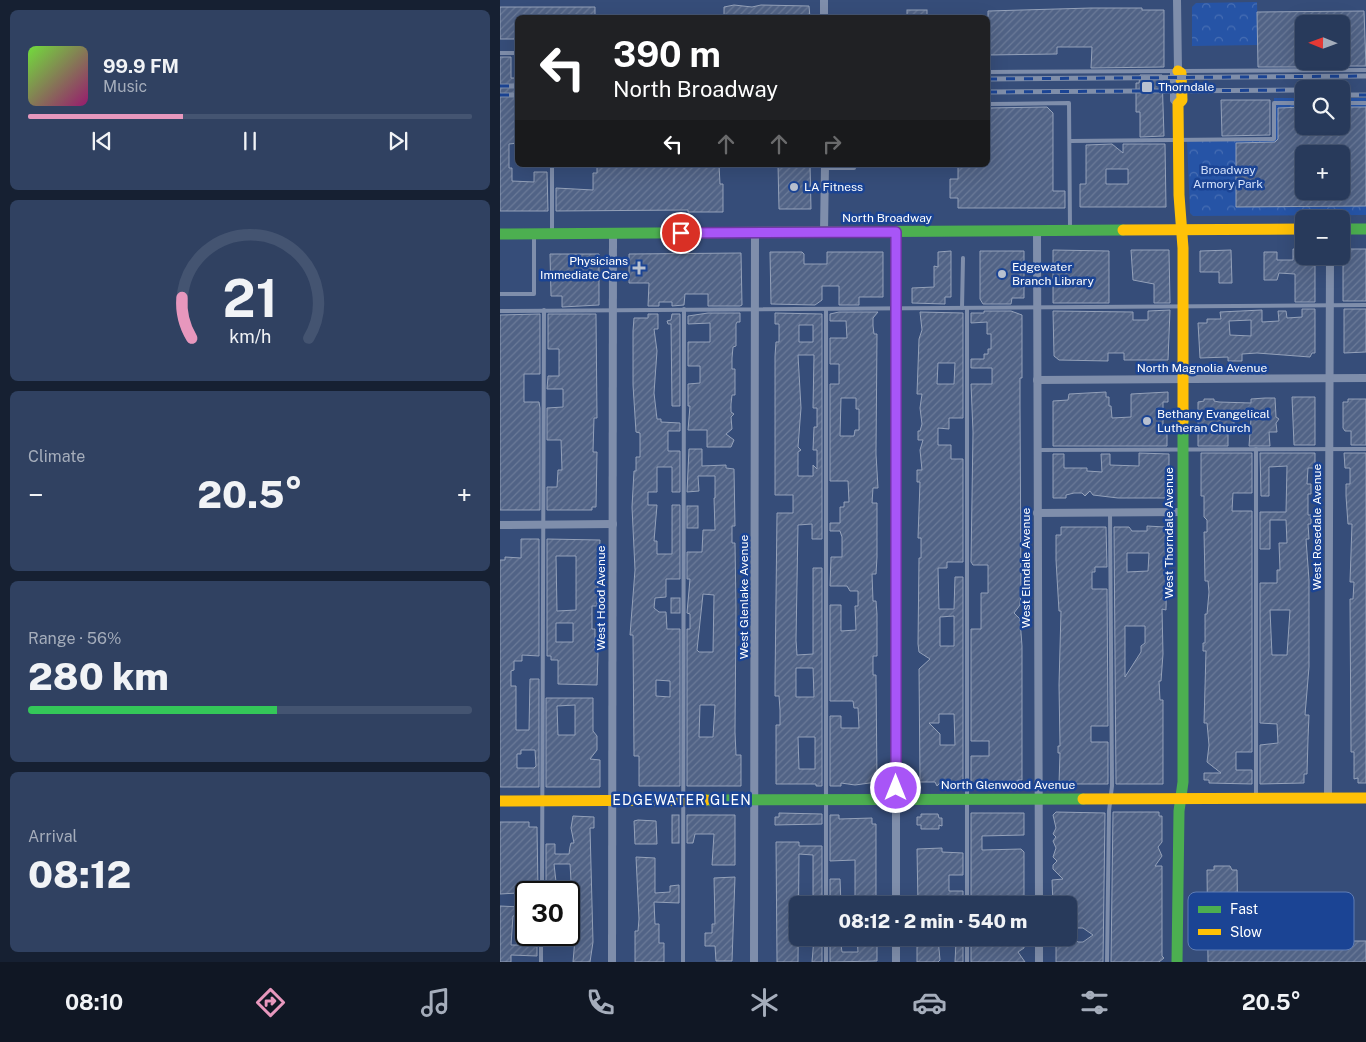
<!DOCTYPE html>
<meta charset="utf-8">
<style>
body{margin:0;font-family:"Public Sans",sans-serif;background:#304161;color:#f1f3f6;height:100vh;display:flex;flex-direction:column;font-size:19px;white-space:nowrap}
*{box-sizing:border-box;margin:0}
p{font-size:16px;color:#a5adbb}
.icon{flex:none;width:28px;height:28px;fill:none;stroke:currentColor;stroke-width:2;stroke-linecap:round;stroke-linejoin:round}
.map{position:relative;flex:1;overflow:hidden}
.side{display:flex;flex-direction:column;gap:10px;padding:10px;background:#162032;width:500px}
.side>*{flex:none}
.guide{position:absolute;left:15px;top:15px;width:475px;height:152px;border-radius:8px;box-shadow:0 5px 20px #0002,0 0 0 1px #445471;background:#202124;color:#fff;overflow:hidden}
.needle{width:32px;rotate:271deg}
.fabs{position:absolute;left:795px;top:15px;display:grid;gap:10px}
.fabs a{display:grid;place-items:center;width:55px;height:55px;border-radius:8px;background:#283a5b;box-shadow:0 5px 20px #0002,0 0 0 1px #445471;font-size:25px}
.speed{position:absolute;left:15px;top:881px;display:flex;gap:10px;font-size:25px;font-weight:700;text-align:center}
.speed>*{display:grid;place-content:center;width:65px;height:65px;border-radius:50%;background:#283a5b;box-shadow:0 5px 20px #0002,0 0 0 1px #445471;line-height:1}
.speed .limit{border:2px solid #111;border-radius:8px;background:#fff;color:#111}
.pin{position:absolute;display:grid;place-items:center;width:42px;height:42px;color:#fff;margin:-21px;border:2px solid #fff;border-radius:50%;box-shadow:0 1px 5px #0007}
.me{position:absolute;width:55px;margin:-28px;rotate:0deg;stroke-linejoin:round;filter:drop-shadow(0 0 4px #0008)}
.turn{display:flex;align-items:center;gap:18px;height:105px;padding:0 15px;font-size:22px}
.turn .icon{width:65px;height:65px;stroke-width:2.5}
.turn b{display:block;font-size:35px;line-height:42px}
.lanes{display:flex;align-items:center;height:48px;padding:0 15px;background:#0003;justify-content:center;gap:25px;direction:ltr}
.lanes .off{opacity:.35}
.big{font-size:38px;font-weight:800;line-height:1.1}
.side .tile{flex:1;display:flex;flex-direction:column;justify-content:center;gap:8px;min-width:0;padding:0 18px;border-radius:8px;background:#304161}
.side .dial{align-items:center;gap:0}
.dial svg{height:130px;overflow:visible;fill:none;stroke:#445471;stroke-width:7;stroke-linecap:round;text-anchor:middle}
.dial text{fill:#f1f3f6;stroke:none}
.song{display:flex;align-items:center;gap:15px}
.cover{width:60px;height:60px;border-radius:8px;background:linear-gradient(135deg,hsl(100 70% 55%),hsl(320 70% 35%))}
.played{height:5px;border-radius:2px;background:linear-gradient(90deg,#e797bd 35%,#445471 35%)}
.keys{display:flex;justify-content:space-around;direction:ltr}
.heat{display:flex;justify-content:space-between;align-items:center;font-size:28px;direction:ltr}
.charge{height:8px;border-radius:4px;background:linear-gradient(90deg,#34c759 56%,#445471 0)}
.trip{position:absolute;left:289px;top:896px;width:288px;height:50px;border-radius:8px;background:#283a5b;box-shadow:0 5px 20px #0002,0 0 0 1px #445471;font-weight:800;line-height:50px;text-align:center}
.tabs{display:flex;height:80px;justify-content:space-around;align-items:center;background:#101724;color:#a5adbb}
.tabs .icon{width:35px;height:35px}
.tabs .active{color:#e797bd}
.tabs b{font-size:22px;color:#f1f3f6}
main{display:flex;flex:1;min-height:0}
.map>svg:first-child{display:block}
.park{fill:url(#park-crowns);fill-rule:evenodd}
.building{fill:url(#building-hatch);stroke:#94a1b9;fill-rule:evenodd}
.lines{fill:none;stroke-linecap:round;stroke-linejoin:round}
.lane{stroke:#7f8eab;stroke-width:4}
.street{stroke:#7f8eab;stroke-width:8}
.fast{stroke:#4caf50;stroke-width:11}
.slow{stroke:#ffc107;stroke-width:11}
.rail-casing{stroke:#7f8eaa;stroke-width:5}
.rail{stroke:#1b4494;stroke-width:3;stroke-dasharray:9;stroke-linecap:butt}
.route-casing{stroke:#6d37a1;stroke-width:12}
.route{stroke:#a855f7;stroke-width:9}
.poi-dot{fill:#b9c1d0;stroke:#1b4494;stroke-width:2}
.labels{text-anchor:middle;dominant-baseline:central;stroke-width:5;stroke-linejoin:round;paint-order:stroke}
.poi-label{font-size:12px;fill:#fff;stroke:#1b4494;text-anchor:start}
.park-label{font-size:12px;fill:#d3e1fb;stroke:#1b4494}
.street-label{font-size:12px;fill:#fff;stroke:#1b4494}
.neighbourhood-label{font-size:14px;letter-spacing:1px;fill:#fff;stroke:#1b4494}
.key{fill:#1b4494;stroke:#5f7cb4;stroke-width:1}
.key-label{font-size:14px;fill:#fff}
</style>
<main>
<section class="side">
<div class="tile">
<div class="song"><i class="cover"></i><div><b>99.9 FM</b><p>Music</p></div></div>
<div class="played"></div>
<div class="keys"><svg class="icon" aria-label="previous" viewBox="0 0 24 24"><path d="M18 5L8 12l10 7zM5 5v14"/></svg><svg class="icon" aria-label="pause" viewBox="0 0 24 24"><path d="M8 5v14M16 5v14"/></svg><svg class="icon" aria-label="next" viewBox="0 0 24 24"><path d="M6 5l10 7-10 7zM19 5v14"/></svg></div>
</div>
<div class="tile dial"><svg viewBox="0 0 100 80">
<path d="M14 69A42 42 0 1 1 86 69"/>
<path d="M14 69A42 42 0 0 1 8 44" stroke="#e797bd"/>
<text x="50" y="56" font-size="32" font-weight="700">21</text>
<text x="50" y="72" font-size="11">km/h</text>
</svg></div>
<div class="tile"><p>Climate</p>
<div class="heat"><a>−</a><b class="big">20.5°</b><a>+</a></div>
</div>
<div class="tile"><p>Range · 56%</p><b class="big">280 km</b><div class="charge"></div></div>
<div class="tile"><p>Arrival</p><b class="big">08:12</b></div>
</section>
<div class="map">
<svg width="866" height="962" viewBox="0 0 866 962">
<defs>
<pattern id="park-crowns" width="20" height="18" patternUnits="userSpaceOnUse" patternTransform="scale(1.25)"><rect width="20" height="18" fill="#2654a6"/><path d="M2 6a3 3 0 1 1 6 0M12 15a3 3 0 1 1 6 0" fill="none" stroke="#476eb3"/></pattern>
<pattern id="building-hatch" width="6" height="6" patternUnits="userSpaceOnUse" patternTransform="scale(1.25)"><rect width="6" height="6" fill="#516386"/><path d="M-1 1l2-2M0 6l6-6M5 7l2-2" fill="none" stroke="#6b7a98"/></pattern>
</defs>
<rect width="100%" height="100%" fill="#364d79"/>
<!-- park -->
<g class="park">
<path d="M757 2 758 45 692 46V7L696 3Z"/>
<path d="M774 98H804V126H841V98H866V215L693 216 690 213 687 139H774ZM804 154H841V191H804Z"/>
</g>
<!-- building -->
<g class="building">
<path d="M234 5 252 7 261 5 309 6 310 18H224V7Z"/>
<path d="M0 7H95V18H18V39H0Z"/>
<path d="M591 8H642V10H664V67L591 68 592 47H557V54L488 55V11Z"/>
<rect x="407" y="10" width="20" height="8"/>
<path d="M864 11 866 66H841V24H804V67H758L757 12Z"/>
<path d="M0 57H11V78H18V96H16L18 143 9 144V168H12V181L34 182V172H47L48 211H0Z"/>
<path d="M640 75H662L664 136 640 137V112H636V83H639Z"/>
<path d="M721 100H770V135L722 136Z"/>
<path d="M547 107 553 113V191H565V208H458V198H450V179H458V165H488V108Z"/>
<path d="M804 107V126H841V107H866V206L736 207V143L775 142 778 139V108ZM804 154H841V191H804Z"/>
<path d="M612 144 623 153V144H665L666 207H580V184H586V145ZM606 169H628V184H606Z"/>
<path d="M97 165 172 167V165H219L220 184H223V212H188V210L56 211V188L93 190V173H97Z"/>
<path d="M278 165H310L311 209H279Z"/>
<path d="M793 249H804V256H815V302H795V274L779 273 777 280H764V252H777V260H793Z"/>
<path d="M846 249H866V301H843V252Z"/>
<path d="M553 250 609 251V303H553Z"/>
<path d="M631 250H669L670 303H654V284L633 280Z"/>
<path d="M731 250 732 283H719V272H700V251Z"/>
<path d="M451 251V297H445V304L412 303V288L434 287V266L438 267V252Z"/>
<path d="M480 251H524V298H512L511 304H483L480 299Z"/>
<path d="M270 252H302L304 254V264H327V252H383V297H359V305H339V286H322V300L315 305 271 304Z"/>
<path d="M241 253 242 305 240 306H208V294H185L184 305 172 306V302H159V306H148L149 283H129V254Z"/>
<path d="M50 254H99V305L62 307V296H51Z"/>
<path d="M802 309H815V353H812L810 357 757 353 742 354V361H728V357L700 358 698 323H707V319H721L720 312 762 310V322L779 321 778 311H786L787 318 802 317ZM751 320V336L730 335 729 321Z"/>
<path d="M844 309H866V352L844 353Z"/>
<path d="M670 310 668 360H624V353H608V361L559 360 554 356 553 311 633 312V320H648V311Z"/>
<path d="M484 311H511L522 315V378H520V405L521 592 520 605 514 613 520 619 522 646V780H518V784H471V756H489V741H471V629H481V593H488V565H473L471 562 473 432 471 384H492V368H471V359H484V354H488V349H491V334H487V322L471 323V313H484Z"/>
<path d="M339 312H378L373 318V326L374 334H377L376 454 378 488H373L372 503H377V557L376 574H372L373 601H376L377 614V656H373V675H376L377 782 355 785 341 783V786H330V716H341V728H359L358 708H354L353 701H330V605H341V631L356 630 355 606H358V591H350L347 586H330L331 557H342V537L340 531H330V523H340V507H344V502H349L348 481H330V384H339V364H330V338H347L346 321H330V314ZM341 398H356V409H359V430H355L354 436H340Z"/>
<path d="M420 312 463 313V418H449V429L438 428V445H451V459H463V562H447V568H438L439 609H454L455 577H463V785H456V782H441L437 786 435 782H420L419 669 430 659 419 652 418 644 419 558H421V538H418L420 482H417V470H422L420 450 423 440H418V431H420L422 424 420 408 422 394H417L419 339 422 330ZM438 363H455L454 384H437ZM454 616V646H440V617ZM439 714H454L455 745H440V734L429 723H439Z"/>
<path d="M208 313H240V322H237L236 324V346L233 347 232 358V369H235V395H232L231 404V412L234 414 231 417 232 429 226 434 234 440 231 447H207V430H188L190 406H188V384L200 383V366H188V342H210V323L188 324V316Z"/>
<path d="M275 313 322 314V539H312V524L298 525 296 640 297 655 313 654V568H322V786H316V784H276V725H280V710L279 696H275V683L277 513H293V495H275V356L276 342H279V324H275ZM299 325H313V342H299ZM298 355H314L313 408H317V427H314L313 450H317V469L313 465V476H298V452L301 450 298 447 301 408ZM296 668H313L314 697H296ZM298 737H315V769H299Z"/>
<path d="M40 314V374H24V402H39L40 408V510H0V315Z"/>
<path d="M48 314H96L97 418H94L93 452H97L96 507H92V510H47V487H57L58 470H62L61 440H47V408L63 407V389H47L48 376H59V349H48Z"/>
<path d="M148 314H158V329H154L157 351 154 393 157 419H161V422L180 423V431H168V451H180V492H172V467H157V492H148V505H157L154 541H157V554H172V505H180V579H166V597L155 598 154 608 159 612H166L167 629H180V786H139V756H134L133 635H130L135 570 132 507 134 471H136V457H140V433L136 432 133 385V331L134 318H148ZM156 680 170 681V697L156 696Z"/>
<path d="M172 314H180V406H172L171 324H168L167 321 171 320Z"/>
<path d="M606 392V397H609V406H611L612 418 631 417V394L668 392V402H663V425L665 429H667V446H553V401L568 400 569 394Z"/>
<path d="M792 397H815V445H794Z"/>
<path d="M765 398H775L776 417 779 419 776 423 777 432H769L770 446H749L751 419H734V425H728V446H698V402L704 401V399H714V401L719 402 751 403V399Z"/>
<path d="M848 399H866V445H851V431H845L843 428V402H848Z"/>
<path d="M189 449H202V466L226 465V468L234 469 235 526H232V543H235L236 608 235 732 236 755H241V786H187V629H190V614L187 613 190 579H187V552H202L203 530H215L214 498H215V476H198L199 491 187 492ZM203 594 214 595 213 652H199L197 650ZM200 705H215L213 737H199Z"/>
<path d="M639 453 669 454V498H618L593 495 590 491 585 496 582 493H574L566 495V498H553V454H564V468H587V471L602 472 601 454H610V465L639 466Z"/>
<path d="M701 453H752V493H733L732 511H752V752H736V770H752V784L709 783V780H704V773H721L707 762 709 745 707 723H704L706 651H703V643H705V614H707L709 592 708 581H705L704 532H707V520L704 517V496H701Z"/>
<path d="M760 453H815V468H808L807 484H811V494H808V515H811V524H808L809 539H806L809 580V667L805 715H809L808 739 807 774H804V783L760 784V745L778 743 777 724 760 723V583H777V570H780L779 543H787L786 520H770V549H760V512H786L787 466 769 467V496H761ZM770 610H790L787 655H772Z"/>
<path d="M844 453H866V783H858V778L854 779V752H851L850 599H853L854 582H850L852 524H848L846 496V484H850V468H845Z"/>
<rect x="187" y="506" width="11" height="22"/>
<path d="M647 526 665 527 667 557 666 610 662 609 663 654 661 681H659L660 700H663V784H616L614 527H629L632 531H647ZM627 553H649L648 571 627 572ZM625 626H645V643L641 646V652L625 677Z"/>
<path d="M561 527H606L607 567H595V572H592V589H607L608 726H591V742H608V784H559L560 753H558V746H560L559 685 561 611H559L556 560V535H561Z"/>
<path d="M21 539H39V656L22 655V661H14V670L11 671V686H16V730H29L30 679H39V787H0V560H5V557L21 558ZM21 750H35L36 766 34 768H17V754H21Z"/>
<path d="M47 539 100 540 97 606H92V629H95V648H97L98 654 97 685 58 684V660H51V656H47ZM56 556H76V610L57 611ZM56 623H73V642H56Z"/>
<rect x="171" y="598" width="9" height="15"/>
<path d="M46 698H93V731L97 736V750L90 759 100 760V787H46ZM75 705V735H58L57 706Z"/>
<path d="M556 812 605 813 603 962H556V942H568V934L578 942H583L593 935 583 928H568V905H553L552 880 563 879 553 869V865L557 861 553 857 556 848 553 841 556 837 553 834 556 828 553 815Z"/>
<path d="M613 812H659V816H662V842L658 847 662 856 655 866H662V956L664 958 659 962H611Z"/>
<path d="M279 813 322 814V824L275 825V817H279Z"/>
<path d="M471 813H524V835L482 836V850L521 849 524 852V895L521 898 520 905H471Z"/>
<path d="M421 814H438L439 818H442V826L439 825V829H421V825H417V817H421Z"/>
<rect x="172" y="815" width="7" height="28"/>
<path d="M187 815H235V865H212L214 834H195L193 843H187Z"/>
<path d="M330 815H339V819L372 818V824H376V905H358L357 902H355V860L330 861Z"/>
<path d="M73 816 94 817V828H90L93 942 90 962H73L76 927 75 917H69V889L46 890V844H55V854H69L70 847 71 843H74L71 828ZM54 864H70L71 881 56 882Z"/>
<path d="M138 820 156 821 157 844H135L134 821Z"/>
<path d="M0 822H29V827H37L38 890 36 892 0 894Z"/>
<path d="M276 842H299V846H322V905H313V855L299 854 298 962H277Z"/>
<path d="M442 848V852L463 853V875H449V891H463V905H418L417 849Z"/>
<path d="M136 857 155 858V893L170 892V886L179 885V903L154 902 155 924H159V943H164V962H135V931H138L139 919Z"/>
<path d="M714 866H730L732 870H737L738 938H764V941L805 940V934H842V941H866V962H708L707 870H714Z"/>
<path d="M235 877 232 961H216L215 946H205V933H212V924H215L214 878Z"/>
<path d="M330 879H340L341 905H330Z"/>
<path d="M0 906 21 907V916H13L11 945H28V935H37V956L11 955V962H0Z"/>
<path d="M314 938H322V962H312Z"/>
<path d="M330 938H340L342 952H358L357 938 377 939V961L330 962Z"/>
<path d="M417 938H438L440 960 438 962H417Z"/>
<path d="M508 938H518L524 944V948L518 952 525 962H471V944L507 943Z"/>
<path d="M456 942H463V962H455Z"/>
</g>
<g class="lines">
<!-- lane -->
<g class="lane">
<path d="M0 53H18"/>
<path d="M683 71 866 70"/>
<path d="M488 72 674 71"/>
<path d="M841 103H866"/>
<path d="M488 104 569 103 570 228"/>
<path d="M570 141 774 139V103H804"/>
<path d="M325 168H354"/>
<path d="M52 233V165"/>
<path d="M0 294H34V236"/>
<path d="M462 308 463 258"/>
<path d="M467 308V905"/>
<path d="M0 311 866 305"/>
<path d="M538 450 866 449"/>
<path d="M756 796V449"/>
<path d="M42 892 44 310"/>
<path d="M326 905V309"/>
<path d="M326 938V962"/>
<path d="M467 938V962"/>
<path d="M41 962V935"/>
<path d="M183 962 184 309"/>
<path d="M607 962 609 811 612 786 610 513"/>
</g>
<!-- street -->
<g class="street">
<path d="M324 0V18"/>
<path d="M677 0 678 71 674 73V100L678 104"/>
<path d="M537 231 539 905"/>
<path d="M324 232 325 165"/>
<path d="M537 380 866 378"/>
<path d="M537 513 683 512"/>
<path d="M0 525 113 524"/>
<path d="M828 798 830 256"/>
<path d="M396 905V232"/>
<path d="M539 938V962"/>
<path d="M112 962 113 233"/>
<path d="M254 962 255 233"/>
<path d="M396 962V938"/>
</g>
<!-- fast -->
<g class="fast">
<path d="M841 229H866"/>
<path d="M0 234 623 230"/>
<path d="M206 800 583 799"/>
<path d="M677 962 679 811 683 782V421"/>
</g>
<!-- slow -->
<g class="slow">
<path d="M678 71 681 73 682 100 678 104 679 195 683 248V421"/>
<path d="M623 230 804 229"/>
<path d="M583 799 866 798"/>
<path d="M0 801 206 800"/>
</g>
<!-- rail casing -->
<g class="rail-casing">
<g id="rail">
<path d="M488 79 866 76"/>
<path d="M0 86H18"/>
<path d="M488 92 804 90"/>
<path d="M0 95H18"/>
<path d="M841 95H866"/>
</g>
</g>
<!-- rail -->
<use href="#rail" class="rail"/>
</g>
<g class="lines">
<!-- route casing -->
<g class="route-casing">
<path id="route" d="M181 233 396 232V788"/>
</g>
<!-- route -->
<use href="#route" class="route"/>
</g>
<!-- markers -->
<g class="poi-dot">
<rect x="641" y="81" width="12" height="12" rx="2.5"/>
<circle cx="294" cy="187" r="5"/>
<path d="M136.5 260.5h5v5h5v5h-5v5h-5v-5h-5v-5h5z"/>
<circle cx="502" cy="274" r="5"/>
<circle cx="647" cy="421" r="5"/>
</g>
<g class="labels">
<!-- poi labels -->
<g class="poi-label">
<text x="658" y="87">Thorndale</text>
<text x="304" y="187">LA Fitness</text>
<text x="128" y="261" text-anchor="end">Physicians<tspan x="128" dy="14">Immediate Care</tspan></text>
<text x="512" y="267">Edgewater<tspan x="512" dy="14">Branch Library</tspan></text>
<text x="657" y="414">Bethany Evangelical<tspan x="657" dy="14">Lutheran Church</tspan></text>
</g>
<!-- park labels -->
<g class="park-label">
<text x="728" y="170">Broadway<tspan x="728" dy="14">Armory Park</tspan></text>
</g>
<!-- street labels -->
<g class="street-label">
<text x="387" y="218">North Broadway</text>
<text x="702" y="368">North Magnolia Avenue</text>
<text transform="translate(817 527) rotate(-90)">West Rosedale Avenue</text>
<text transform="translate(669 533) rotate(-90)">West Thorndale Avenue</text>
<text transform="translate(526 568) rotate(-90)">West Elmdale Avenue</text>
<text transform="translate(244 597) rotate(-90)">West Glenlake Avenue</text>
<text transform="translate(101 598) rotate(-90)">West Hood Avenue</text>
<text x="508" y="785">North Glenwood Avenue</text>
</g>
<!-- neighbourhood labels -->
<g class="neighbourhood-label">
<text x="182" y="800">EDGEWATER GLEN</text>
</g>
</g>
<!-- legend -->
<rect x="688" y="892" width="166" height="58" rx="8" class="key"/>
<rect x="698" y="906" width="23" height="7" fill="#4caf50"/>
<rect x="698" y="929" width="23" height="6" fill="#ffc107"/>
<g class="key-label">
<text x="730" y="914">Fast</text>
<text x="730" y="937">Slow</text>
</g>
</svg>
<div class="fabs">
<a><svg class="needle" viewBox="-14 -14 28 28"><path d="M0-13l5 13h-10z" fill="#e53935"/><path d="M0 13l5-13h-10z" fill="#a5adbb"/></svg></a>
<a><svg class="icon" aria-label="search" viewBox="0 0 24 24"><circle cx="10" cy="10" r="6"/><path d="M15 15l6 6"/></svg></a>
<a>+</a>
<a>−</a>
</div>
<div class="speed"><div class="limit">30</div></div>
<div class="pin" style="left:181px;top:233px;background:#d93025"><svg class="icon" aria-label="arrive" viewBox="0 0 24 24"><path d="M6 21V4h12l-3 4 3 4H6"/></svg></div>
<svg class="me" style="left:396px;top:788px" viewBox="-20 -20 40 40"><circle r="17" fill="#a855f7" stroke="#fff" stroke-width="3"/><path d="M0-11L8 9 0 5-8 9z" fill="#fff"/></svg>
<div class="trip">08:12 · 2 min · 540 m</div>
<div class="guide">
<div class="turn"><svg class="icon" aria-label="left" viewBox="0 0 24 24"><path d="M17 20v-9H6M10 6l-5 5 5 5"/></svg><div><b>390 m</b>North Broadway</div></div>
<div class="lanes"><svg class="icon" aria-label="left" viewBox="0 0 24 24"><path d="M17 20v-9H6M10 6l-5 5 5 5"/></svg><svg class="icon off" aria-label="ahead" viewBox="0 0 24 24"><path d="M12 20V5M6 11l6-6 6 6"/></svg><svg class="icon off" aria-label="ahead" viewBox="0 0 24 24"><path d="M12 20V5M6 11l6-6 6 6"/></svg><svg class="icon off" aria-label="right" viewBox="0 0 24 24"><path d="M7 20v-9h11M14 6l5 5-5 5"/></svg></div>
</div>
</div>
</main>
<nav class="tabs">
<b>08:10</b>
<svg class="icon active" aria-label="directions" viewBox="0 0 24 24"><path d="M12 3l9 9-9 9-9-9zM9 14v-3h6M13 9l2 2-2 2"/></svg>
<svg class="icon" aria-label="music" viewBox="0 0 24 24"><path d="M9 18V5l10-2v13"/><circle cx="6" cy="18" r="3"/><circle cx="16" cy="16" r="3"/></svg>
<svg class="icon" aria-label="phone" viewBox="0 0 24 24"><path d="M5 4h4l2 5-3 2q2 4 5 5l2-3 5 2v4C11 20 4 13 5 4z"/></svg>
<svg class="icon" aria-label="climate" viewBox="0 0 24 24"><path d="M12 3v18M4 7l16 10M4 17L20 7"/></svg>
<svg class="icon" aria-label="car" viewBox="0 0 24 24"><path d="M5 17H2v-5l4-1 3-4h7l3 4 3 1v5h-3M9 17h6M6 11h13"/><circle cx="7" cy="17" r="2"/><circle cx="17" cy="17" r="2"/></svg>
<svg class="icon" aria-label="filters" viewBox="0 0 24 24"><path d="M4 7h16M4 17h16"/><circle cx="9" cy="7" r="2"/><circle cx="15" cy="17" r="2"/></svg>
<b>20.5°</b>
</nav>
